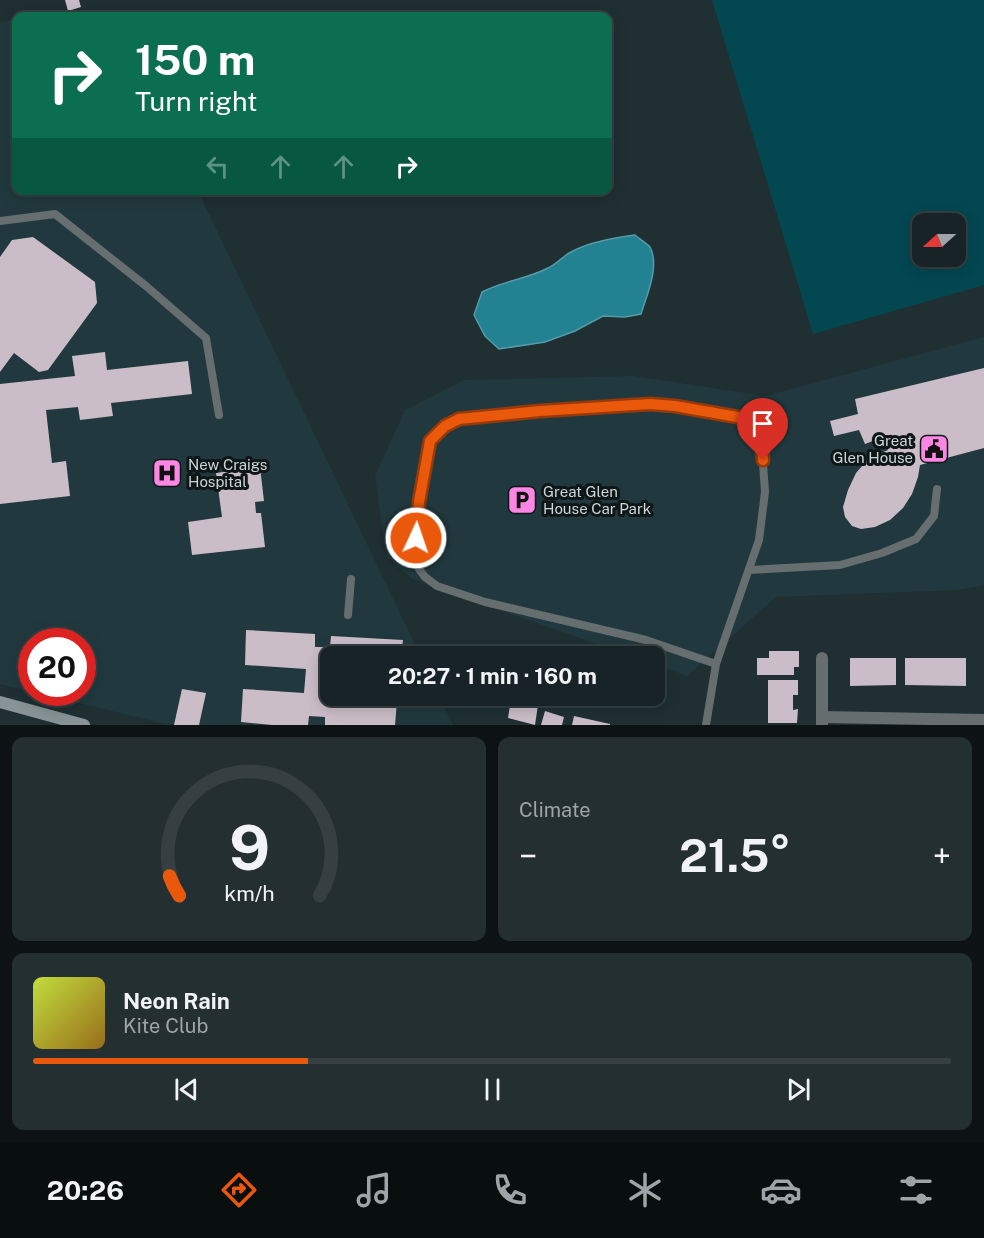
<!DOCTYPE html>
<meta charset="utf-8">
<style>
body{margin:0;font-family:"Public Sans",sans-serif;background:#242f32;color:#f1f3f6;height:100vh;display:flex;flex-direction:column;font-size:22px;white-space:nowrap}
*{box-sizing:border-box;margin:0}
p{font-size:20px;color:#9ea4a7}
.icon{flex:none;width:33px;height:33px;fill:none;stroke:currentColor;stroke-width:2;stroke-linecap:round;stroke-linejoin:round}
.map{position:relative;height:725px;overflow:hidden}
.drawer{display:flex;flex-direction:column;gap:12px;padding:12px;background:#0d1315;flex:1}
.drawer>*{flex:none}
.top-card{position:absolute;left:12px;top:12px;width:600px;height:183px;border-radius:12px;box-shadow:0 3px 15px #0003,0 0 0 2px #364043;background:#0b6e4f;color:#fff;overflow:hidden}
.needle{width:39px;rotate:249deg}
.tools{position:absolute;left:912px;top:213px;display:grid;gap:12px}
.tools a{display:grid;place-items:center;width:54px;height:54px;border-radius:12px;background:#172326;box-shadow:0 3px 15px #0003,0 0 0 2px #364043;font-size:30px}
.speed{position:absolute;left:18px;top:628px;display:flex;gap:12px;font-size:30px;font-weight:700;text-align:center}
.speed>*{display:grid;place-content:center;width:78px;height:78px;border-radius:50%;background:#172326;box-shadow:0 3px 15px #0003,0 0 0 2px #364043;line-height:1}
.speed .limit{border:9px solid #d22;background:#fff;color:#111}
.pin{position:absolute;display:grid;place-items:center;width:51px;height:51px;color:#fff;margin:-62px -26px;border-radius:50% 50% 50% 0;rotate:-45deg;box-shadow:0 0 6px #0007}
.pin .icon{rotate:45deg}
.me{position:absolute;width:66px;margin:-33px;rotate:3deg;stroke-linejoin:round;filter:drop-shadow(0 0 4px #0008)}
.turn{display:flex;align-items:center;gap:21px;height:126px;padding:0 24px;font-size:27px}
.turn .icon{width:78px;height:78px;stroke-width:2.5}
.turn b{display:block;font-size:42px;line-height:51px}
.lanes{display:flex;align-items:center;height:57px;padding:0 24px;background:#0003;justify-content:center;gap:30px;direction:ltr}
.lanes .off{opacity:.35}
.big{font-size:45px;font-weight:700;line-height:1.1}
.drawer .widget{flex:1;display:flex;flex-direction:column;justify-content:center;gap:9px;min-width:0;padding:0 21px;border-radius:12px;background:#242f32}
.drawer .dial{align-items:center;gap:0}
.dial svg{height:156px;overflow:visible;fill:none;stroke:#364043;stroke-width:7;stroke-linecap:round;text-anchor:middle}
.dial text{fill:#f1f3f6;stroke:none}
.song{display:flex;align-items:center;gap:18px}
.cover{width:72px;height:72px;border-radius:9px;background:linear-gradient(135deg,hsl(70 70% 55%),hsl(40 70% 35%))}
.played{height:6px;border-radius:3px;background:linear-gradient(90deg,#ea580c 30%,#364043 30%)}
.keys{display:flex;justify-content:space-around;direction:ltr}
.heat{display:flex;justify-content:space-between;align-items:center;font-size:33px;direction:ltr}
.drawer .tiles{flex:1;display:grid;gap:12px;grid-template-columns:1fr 1fr}
.widget:last-child{grid-column:span 2}
.trip{position:absolute;left:320px;top:646px;width:345px;height:60px;border-radius:12px;background:#172326;box-shadow:0 3px 15px #0003,0 0 0 2px #364043;font-weight:700;line-height:60px;text-align:center}
.menu{display:flex;height:96px;justify-content:space-around;align-items:center;background:#090e0f;color:#9ea4a7}
.menu .icon{width:42px;height:42px}
.menu .on{color:#ea580c}
.menu b{font-size:27px;color:#f1f3f6}
.map>svg:first-child{display:block}
.built{fill:#21393e}
.green{fill:#034751;fill-rule:evenodd}
.water{fill:#228292;stroke:#559ba7;stroke-width:1.5}
.building{fill:#cbbdc7}
.lines{fill:none;stroke-linecap:round;stroke-linejoin:round}
.lane{stroke:#666e6f;stroke-width:8}
.street{stroke:#666e6f;stroke-width:12}
.secondary{stroke:#879395;stroke-width:12}
.route-casing{stroke:#983908;stroke-width:15}
.route{stroke:#ea580c;stroke-width:10}
.labels{text-anchor:middle;dominant-baseline:central;stroke-width:6;stroke-linejoin:round;paint-order:stroke}
.poi-label{font-size:15px;fill:#ccd6d8;stroke:#0f1617;text-anchor:start}
</style>
<div class="map">
<svg width="984" height="725" viewBox="0 0 984 725">
<rect width="100%" height="100%" fill="#1f2f32"/>
<!-- built -->
<g class="built">
<path d="M16 20V190L198 191 421 657H330V696H439L453 725H170L37 693H82V642H32L31 692 0 684V22Z"/>
<path d="M984 337V585L958 590 776 597 687 676 654 664V657H633L412 579 386 556 375 476 405 410 464 380 633 376 765 396Z"/>
</g>
<!-- green -->
<path class="green" d="M712 0H984V285L813 334ZM922 224H956V256H922Z"/>
<!-- water -->
<path class="water" d="M635 235C639 239 647 243 650 247 660 266 647 295 641 314L625 317 603 316 575 331 545 342 499 349 485 336 474 315 482 292C503 281 527 279 548 268 557 264 563 256 571 252 588 242 615 238 635 235Z"/>
<!-- building -->
<g class="building">
<path d="M65 0H79L81 7 68 11Z"/>
<path d="M33 237 95 282 97 303 48 370 39 372 14 353 0 372V257L12 240Z"/>
<path d="M105 352 107 370 188 361 192 394 111 403 113 416 80 420 78 407 46 410 52 463 66 461 70 496 0 504V384L75 376 72 356Z"/>
<path d="M984 368V448L920 465 918 477 912 494 903 508 890 520 875 527 861 529 852 526 845 517 843 507 848 490 856 473 869 458 888 450 883 437 865 444 859 430 834 436 830 421 858 414 855 399Z"/>
<path d="M260 467 264 501 255 502 256 513H261L265 547 192 555 188 522 222 517 216 473Z"/>
<path d="M246 630 315 634V647H330L331 636 403 640 401 657H330V696L397 701 395 725H325V717L309 716 308 725H272L241 722 243 689 304 693 306 669 245 665Z"/>
<path d="M769 651H799V667H794V675H757V658H769Z"/>
<path d="M850 658H896V685L850 686Z"/>
<path d="M905 658H966V686L905 685Z"/>
<path d="M768 680H798V695H793V710L798 709 797 723H768Z"/>
<path d="M182 689 206 693 199 725H174Z"/>
<path d="M511 699 538 705 535 725 508 718Z"/>
<path d="M545 711 564 717 562 725H541Z"/>
<path d="M574 716 610 724V725H572Z"/>
</g>
<g class="lines">
<!-- lane -->
<g class="lane">
<path d="M0 221 55 214 146 286 206 338 219 415"/>
<path d="M750 570 840 565 882 553 916 539 934 516 937 489"/>
<path d="M348 615 351 579"/>
<path d="M706 725 716 664 759 540 765 492 760 421 675 406 650 404 540 411 459 419 445 426 430 441 419 502 416 523 419 569 425 577 437 586 485 602 646 640 716 664"/>
</g>
<!-- street -->
<g class="street">
<path d="M822 658V724"/>
<path d="M822 717 984 720"/>
</g>
<!-- secondary -->
<path class="secondary" d="M0 702 84 725"/>
</g>
<g class="lines">
<!-- route casing -->
<g class="route-casing">
<path id="route" d="M416 538 419 502 430 441 445 426 459 419 540 411 650 404 675 406 760 421 763 460"/>
</g>
<!-- route -->
<use href="#route" class="route"/>
</g>
<!-- icons -->
<defs>
<g id="civic-square" transform="scale(1.5)"><rect x="-9" y="-9" width="18" height="18" rx="4" fill="#fc86e4" stroke="#0f1617"/><path d="M-.6-6.5H3V-4.5H.6V-3L4-1V1h2V6H-6V1h2V-1L-.6-3ZM-1.2 2.5V6h2.4V2.5Z" fill="#111"/></g>
<g id="hospital-square" transform="scale(1.5)"><rect x="-9" y="-9" width="18" height="18" rx="4" fill="#fc86e4" stroke="#0f1617"/><path d="M-5-5h3v3.5h4V-5h3V5h-3V1.5h-4V5h-3Z" fill="#111"/></g>
<g id="parking-square" transform="scale(1.5)"><rect x="-9" y="-9" width="18" height="18" rx="4" fill="#fc86e4" stroke="#0f1617"/><path d="M-3.5-5.5H1a3.5 3.5 0 0 1 0 7H-1V5.5H-3.5ZM-1-3.4V-.6H.8a1.4 1.4 0 0 0 0-2.8Z" fill="#111"/></g>
</defs>
<g fill-rule="evenodd">
<use href="#civic-square" x="934" y="449"/>
<use href="#hospital-square" x="167" y="473"/>
<use href="#parking-square" x="522" y="500"/>
</g>
<g class="labels">
<!-- poi labels -->
<g class="poi-label">
<text x="913" y="440" text-anchor="end">Great<tspan x="913" dy="17">Glen House</tspan></text>
<text x="188" y="464">New Craigs<tspan x="188" dy="17">Hospital</tspan></text>
<text x="543" y="491">Great Glen<tspan x="543" dy="17">House Car Park</tspan></text>
</g>
</g>
</svg>
<div class="tools">
<a><svg class="needle" viewBox="-14 -14 28 28"><path d="M0-13l5 13h-10z" fill="#e53935"/><path d="M0 13l5-13h-10z" fill="#9ea4a7"/></svg></a>
</div>
<div class="speed"><div class="limit">20</div></div>
<div class="pin" style="left:763px;top:460px;background:#d93025"><svg class="icon" aria-label="arrive" viewBox="0 0 24 24"><path d="M6 21V4h12l-3 4 3 4H6"/></svg></div>
<svg class="me" style="left:416px;top:538px" viewBox="-20 -20 40 40"><circle r="17" fill="#ea580c" stroke="#fff" stroke-width="3"/><path d="M0-11L8 9 0 5-8 9z" fill="#fff"/></svg>
<div class="trip">20:27 · 1 min · 160 m</div>
<div class="top-card">
<div class="turn"><svg class="icon" aria-label="right" viewBox="0 0 24 24"><path d="M7 20v-9h11M14 6l5 5-5 5"/></svg><div><b>150 m</b>Turn right</div></div>
<div class="lanes"><svg class="icon off" aria-label="left" viewBox="0 0 24 24"><path d="M17 20v-9H6M10 6l-5 5 5 5"/></svg><svg class="icon off" aria-label="ahead" viewBox="0 0 24 24"><path d="M12 20V5M6 11l6-6 6 6"/></svg><svg class="icon off" aria-label="ahead" viewBox="0 0 24 24"><path d="M12 20V5M6 11l6-6 6 6"/></svg><svg class="icon" aria-label="right" viewBox="0 0 24 24"><path d="M7 20v-9h11M14 6l5 5-5 5"/></svg></div>
</div>
</div>
<section class="drawer">
<div class="tiles">
<div class="widget dial"><svg viewBox="0 0 100 80">
<path d="M14 69A42 42 0 1 1 86 69"/>
<path d="M14 69A42 42 0 0 1 9 59" stroke="#ea580c"/>
<text x="50" y="56" font-size="32" font-weight="700">9</text>
<text x="50" y="72" font-size="11">km/h</text>
</svg></div>
<div class="widget"><p>Climate</p>
<div class="heat"><a>−</a><b class="big">21.5°</b><a>+</a></div>
</div>
<div class="widget">
<div class="song"><i class="cover"></i><div><b>Neon Rain</b><p>Kite Club</p></div></div>
<div class="played"></div>
<div class="keys"><svg class="icon" aria-label="previous" viewBox="0 0 24 24"><path d="M18 5L8 12l10 7zM5 5v14"/></svg><svg class="icon" aria-label="pause" viewBox="0 0 24 24"><path d="M8 5v14M16 5v14"/></svg><svg class="icon" aria-label="next" viewBox="0 0 24 24"><path d="M6 5l10 7-10 7zM19 5v14"/></svg></div>
</div>
</div>
</section>
<nav class="menu">
<b>20:26</b>
<svg class="icon on" aria-label="directions" viewBox="0 0 24 24"><path d="M12 3l9 9-9 9-9-9zM9 14v-3h6M13 9l2 2-2 2"/></svg>
<svg class="icon" aria-label="music" viewBox="0 0 24 24"><path d="M9 18V5l10-2v13"/><circle cx="6" cy="18" r="3"/><circle cx="16" cy="16" r="3"/></svg>
<svg class="icon" aria-label="phone" viewBox="0 0 24 24"><path d="M5 4h4l2 5-3 2q2 4 5 5l2-3 5 2v4C11 20 4 13 5 4z"/></svg>
<svg class="icon" aria-label="climate" viewBox="0 0 24 24"><path d="M12 3v18M4 7l16 10M4 17L20 7"/></svg>
<svg class="icon" aria-label="car" viewBox="0 0 24 24"><path d="M5 17H2v-5l4-1 3-4h7l3 4 3 1v5h-3M9 17h6M6 11h13"/><circle cx="7" cy="17" r="2"/><circle cx="17" cy="17" r="2"/></svg>
<svg class="icon" aria-label="filters" viewBox="0 0 24 24"><path d="M4 7h16M4 17h16"/><circle cx="9" cy="7" r="2"/><circle cx="15" cy="17" r="2"/></svg>
</nav>
